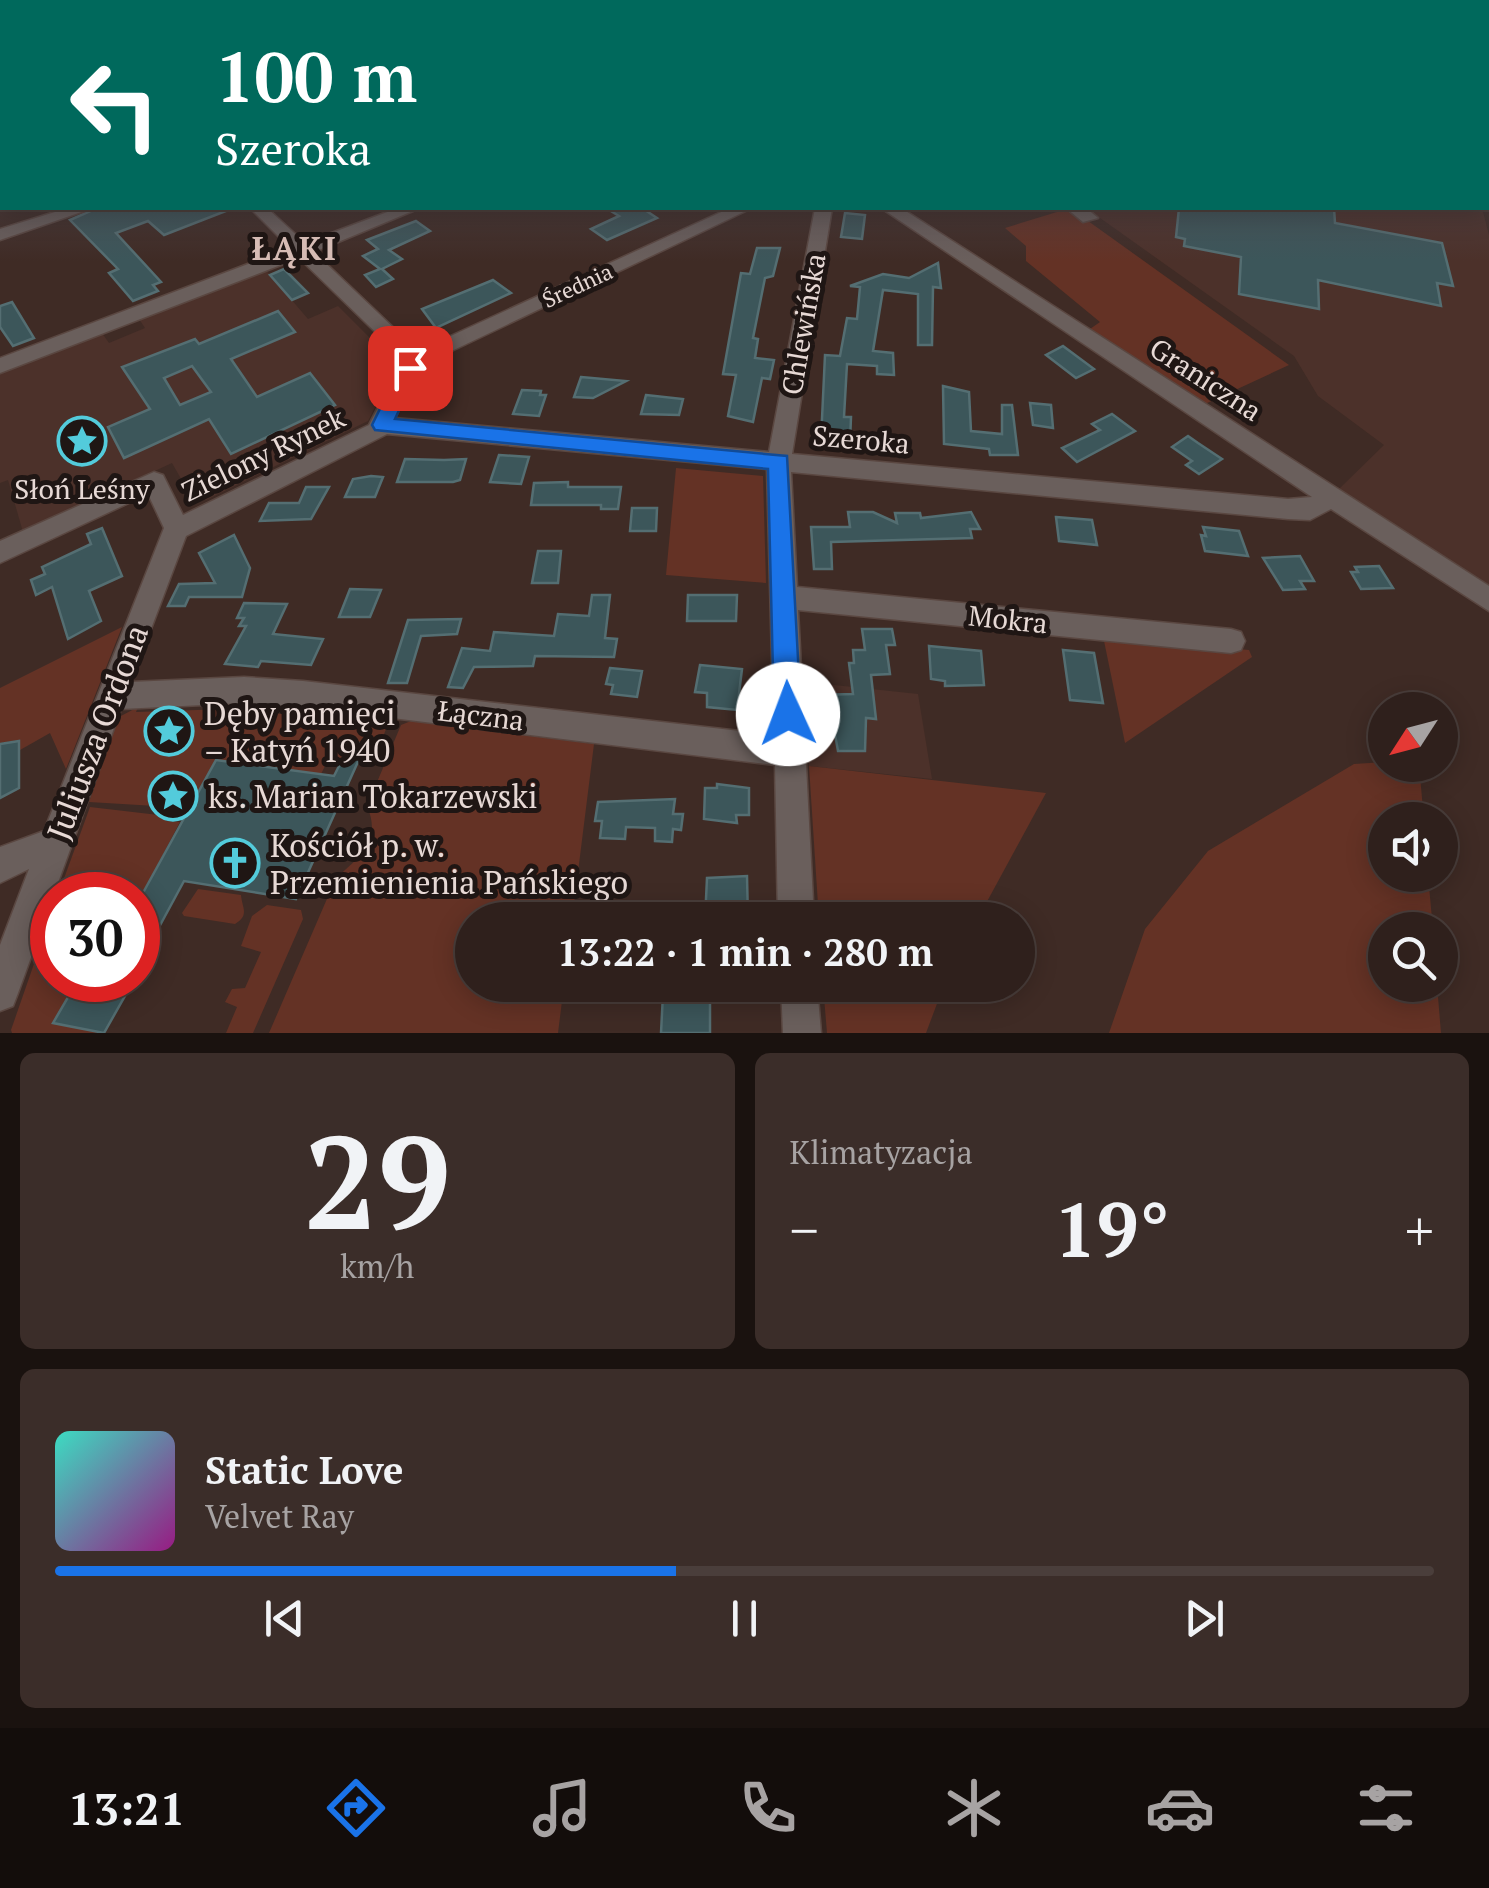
<!DOCTYPE html>
<html lang="pl">
<meta charset="utf-8">
<style>
body{margin:0;font-family:"PT Serif",serif;background:#3b2d29;color:#f1f3f6;height:100vh;display:flex;flex-direction:column;font-size:38px;white-space:nowrap}
*{box-sizing:border-box;margin:0}
p{font-size:32px;color:#a7a3a3}
.icon{flex:none;width:55px;height:55px;fill:none;stroke:currentColor;stroke-width:2;stroke-linecap:round;stroke-linejoin:round}
.map{position:relative;height:1033px;overflow:hidden}
.sheet{display:flex;flex-direction:column;gap:20px;padding:20px;background:#1a120f;flex:1}
.sheet>*{flex:none}
.hud{position:absolute;left:0px;top:0px;width:1490px;height:210px;box-shadow:0 5px 25px #0003,0 0 0 2px #4a3e3b;background:#00695c;color:#fff;overflow:hidden}
.needle{width:65px;rotate:234deg}
.fabs{position:absolute;left:1368px;top:692px;display:grid;gap:20px}
.fabs a{display:grid;place-items:center;width:90px;height:90px;border-radius:50%;background:#2f201c;box-shadow:0 5px 25px #0003,0 0 0 2px #4a3e3b;font-size:50px}
.speed{position:absolute;left:30px;top:872px;display:flex;gap:20px;font-size:50px;font-weight:700;text-align:center}
.speed>*{display:grid;place-content:center;width:130px;height:130px;border-radius:50%;background:#2f201c;box-shadow:0 5px 25px #0003,0 0 0 2px #4a3e3b;line-height:1}
.speed .limit{border:15px solid #d22;background:#fff;color:#111}
.pin{position:absolute;display:grid;place-items:center;width:85px;height:85px;color:#fff;margin:-42px;border-radius:20px;box-shadow:0 5px 15px #0006}
.me{position:absolute;width:110px;margin:-55px;rotate:358deg;stroke-linejoin:round;filter:drop-shadow(0 0 8px #0008)}
.turn{display:flex;align-items:center;gap:35px;height:210px;padding:0 50px;font-size:45px}
.turn .icon{width:130px;height:130px;stroke-width:2.5}
.turn b{display:block;font-size:70px;line-height:85px}
.big{font-size:75px;font-weight:700;line-height:1.1}
.sheet .card{flex:1;display:flex;flex-direction:column;justify-content:center;gap:15px;min-width:0;padding:0 35px;border-radius:15px;background:#3b2d29}
.sheet .dial{align-items:center;gap:0}
.dial b{font-size:130px;line-height:1}
.song{display:flex;align-items:center;gap:30px}
.cover{width:120px;height:120px;border-radius:15px;background:linear-gradient(135deg,hsl(170 70% 55%),hsl(310 70% 35%))}
.played{height:10px;border-radius:5px;background:linear-gradient(90deg,#1a73e8 45%,#4a3e3b 45%)}
.keys{display:flex;justify-content:space-around;direction:ltr}
.heat{display:flex;justify-content:space-between;align-items:center;font-size:55px;direction:ltr}
.sheet .tiles{flex:1;display:grid;gap:20px;grid-template-columns:1fr 1fr}
.card:last-child{grid-column:span 2}
.trip{position:absolute;left:455px;top:902px;width:580px;height:100px;border-radius:50px;background:#2f201c;box-shadow:0 5px 25px #0003,0 0 0 2px #4a3e3b;font-weight:700;line-height:100px;text-align:center}
.tab-bar{display:flex;height:160px;justify-content:space-around;align-items:center;background:#130d0b;color:#a7a3a3}
.tab-bar .icon{width:70px;height:70px}
.tab-bar .selected{color:#1a73e8}
.tab-bar b{font-size:45px;color:#f1f3f6}
.map>svg:first-child{display:block}
.built{fill:#4c312a}
.green{fill:#643225}
.building{fill:#3c565a;stroke:#546e72;stroke-width:2.5;fill-rule:evenodd}
.lines{fill:none;stroke-linecap:round;stroke-linejoin:round}
.minor-casing{stroke:#5a4741;stroke-width:3}
.minor{fill:#6a5f5c;fill-rule:evenodd}
.route{fill:#1a73e8;stroke:#114b97;stroke-width:2.5}
.labels{text-anchor:middle;dominant-baseline:central;stroke-width:10;stroke-linejoin:round;paint-order:stroke}
.far-street-label{font-size:22px;fill:#e7d9d5;stroke:#1f1614}
.street-label{font-size:28px;fill:#e7d9d5;stroke:#1f1614}
.poi-label{font-size:28px;fill:#e7d9d5;stroke:#1f1614}
.far-district-label{font-size:32px;font-weight:bold;letter-spacing:2.5px;fill:#d6bcb5;stroke:#1f1614}
.near-poi-label{font-size:32px;fill:#e7d9d5;stroke:#1f1614;text-anchor:start}
.near-street-label{font-size:32px;fill:#e7d9d5;stroke:#1f1614}
</style>
<div class="map">
<svg width="1489" height="1033" viewBox="0 0 1489 1033">
<rect width="100%" height="100%" fill="#3f2b25"/>
<!-- built -->
<g class="built">
<path d="M1086 208H1482L1489 235V585L1339 489 1384 445 1318 396 1294 356Z"/>
<path d="M266 270 308 319 338 306 388 356 392 374 368 421 206 500 192 498 172 463 23 532 8 480 0 483V373L102 333 109 343 145 328 139 319Z"/>
<path d="M806 682 918 694 932 779 809 766Z"/>
</g>
<!-- green -->
<g class="green">
<path d="M1070 208 1289 365 1205 404 1090 329 1100 322 1026 261V246L1005 228Z"/>
<path d="M676 468 763 476 766 583 666 575Z"/>
<path d="M122 627 66 769 50 733 20 750 19 740 0 743V688Z"/>
<path d="M1103 636 1249 650 1252 657 1125 743Z"/>
<path d="M138 707 136 712 227 709 388 724 378 750 365 748 367 743 351 740 344 756 359 760 362 755 375 757 372 763 329 758 321 774 217 760 189 808 89 802 119 717Z"/>
<path d="M411 721 594 744 572 920H472V985H564L558 1033H269L336 878C360 857 382 840 367 806L401 725Z"/>
<path d="M1385 762 1419 765 1424 820H1385V875H1428L1433 930H1385V985H1437L1441 1033H1109L1145 929 1208 851 1354 764Z"/>
<path d="M809 766 1046 793 977 920H819Z"/>
<path d="M90 807 167 816 166 821 180 822 138 902V895H58Z"/>
<path d="M198 889 241 895C242 908 250 915 235 924L184 916 182 913Z"/>
<path d="M267 905 301 910 303 919 253 1033H226L237 1007 225 1002 232 989 245 988 261 952 241 946 252 916Z"/>
<path d="M52 912V980H78L53 1023 104 1033H12L11 1030Z"/>
<path d="M823 985H944L926 1033H827Z"/>
</g>
<!-- building -->
<g class="building">
<path d="M97 208H230L231 209 164 235 148 221 116 233 161 282 153 285 158 291 133 301 109 273 118 269 70 220Z"/>
<path d="M606 208H642L657 218 607 240 591 229 619 216Z"/>
<path d="M1179 208H1334L1335 223 1442 243 1453 286 1437 283 1441 306 1318 280 1319 309 1239 294 1241 257 1184 246 1185 239 1176 237Z"/>
<path d="M845 213 865 215 862 239 841 237Z"/>
<path d="M416 221 430 231 389 250 402 259 382 269 393 279 376 287 365 275 380 269 363 256 378 249 367 240Z"/>
<path d="M757 248H780L773 276 765 278 753 338 758 339 755 358 774 360 770 379 762 378 753 422 728 416 736 375 723 374 741 273 750 274Z"/>
<path d="M938 263 941 288 933 287 932 345H918V294L883 290 873 351 893 353 894 375 877 374V366L847 364 844 417H851L850 442 821 440 825 355 840 356 847 318 857 319 860 287 850 286 883 274 909 278Z"/>
<path d="M284 269 308 293 292 300 270 275Z"/>
<path d="M493 280 511 293 436 328 422 309Z"/>
<path d="M12 302 34 338 13 346 0 327V306Z"/>
<path d="M278 311 295 332 231 359 257 397 310 373 335 405 231 454 209 419 124 458 108 427 150 409 122 367 195 339 199 344ZM192 366 211 392 180 405 164 378Z"/>
<path d="M1063 346 1094 369 1076 378 1046 355Z"/>
<path d="M581 377 626 381 593 398 574 397Z"/>
<path d="M943 386 969 392 971 431 1002 434V405H1012L1018 455H990L989 449 944 444Z"/>
<path d="M522 390 541 391 540 395H546L539 416 513 414Z"/>
<path d="M646 395 683 399 679 415 641 414Z"/>
<path d="M1030 403 1051 405 1053 428 1033 425Z"/>
<path d="M1112 414 1135 431 1077 462 1062 448 1100 430 1092 424Z"/>
<path d="M1188 436 1198 443 1222 459 1199 474 1186 465 1192 461 1172 447Z"/>
<path d="M499 455 529 457 521 484 490 482Z"/>
<path d="M405 459 444 460 466 459 460 480 453 482H397Z"/>
<path d="M371 476 383 477 375 497H345L353 479Z"/>
<path d="M568 482V487H621L618 509H601V505H531L534 483Z"/>
<path d="M306 487H329L311 519 260 521 269 503H299Z"/>
<path d="M632 508H657L656 531H630Z"/>
<path d="M848 512H873L897 523 895 513H920L921 518 971 512 980 529H970L972 538 831 542 832 569H814L811 527H850Z"/>
<path d="M1056 517 1092 520 1097 545 1059 541Z"/>
<path d="M1203 527 1239 531 1248 556 1205 551 1201 535 1206 536Z"/>
<path d="M102 528 122 576 89 591 101 621 68 639 52 587 36 595 31 580 45 574 42 567 91 544 87 534Z"/>
<path d="M234 535 250 568 242 597H189L185 606H168L179 584 215 583 199 553Z"/>
<path d="M538 551H561L558 583H532Z"/>
<path d="M1300 556 1314 581H1300L1305 589 1283 590 1263 558Z"/>
<path d="M1379 566 1393 588 1361 589 1351 572H1358L1355 567Z"/>
<path d="M350 589 381 590 370 617H339Z"/>
<path d="M592 595H610L605 638 617 639 614 657 535 656 533 666 474 667 463 688 448 687 462 648 490 651 494 632 554 636 558 614 589 616Z"/>
<path d="M688 595H737L736 621H687Z"/>
<path d="M244 603 287 604 273 634 323 639 311 665 261 661 258 667 225 664 246 626H239L244 618H237Z"/>
<path d="M461 619 457 634 421 636 407 683H388L408 620Z"/>
<path d="M862 629H892L895 645H886L890 674 871 675 876 719 866 718 865 751H838L832 718 819 719 818 695 853 694 849 663H854L853 650H865Z"/>
<path d="M929 646 981 651 984 685 945 686V681L931 679Z"/>
<path d="M1063 650 1094 653 1103 703 1070 700Z"/>
<path d="M700 665 742 669 737 710 707 707V693L695 692Z"/>
<path d="M610 668 642 671 637 697 611 694 613 685 606 684Z"/>
<path d="M19 741V788L0 798V744Z"/>
<path d="M351 742 366 744 296 899 184 881 138 966V902L216 760 334 776Z"/>
<path d="M717 784 749 788V815H736L737 823 704 819 705 788H717Z"/>
<path d="M675 799 673 814H683L681 830 673 829 672 842 655 841V828L626 827 625 839 600 838 602 821H595L598 802Z"/>
<path d="M747 876 748 920H705L707 878Z"/>
<path d="M78 980H134L104 1033 53 1023Z"/>
<path d="M663 994H710V1033H661Z"/>
</g>
<g class="lines">
<!-- minor casing -->
<g class="minor-casing">
<g id="minor">
<rect x="1488" y="136" width="1" height="10"/>
<path d="M68 208H93L0 240V229Z"/>
<path d="M250 208H267L305 243 398 208H420L314 252 418 351 730 208H752L420 366 395 418 769 452 815 208H832L792 454 1288 499 1312 497 881 208H901L1489 586V611L1331 509 1310 520 1288 519 791 472 797 587 1231 629 1241 632 1245 641 1241 650 1231 653 798 610 814 920H778L775 765 303 707 244 703 121 709 18 993 13 1006 0 1011V945L29 869 0 883V847L44 831 164 528 148 494 0 563V541L154 472 163 475 183 515 369 425 401 362 399 355 299 258 0 373V358L290 248ZM387 434 767 469 774 735 303 681 244 677 131 682 186 536Z"/>
<path d="M1066 208H1086L1098 218 1083 222Z"/>
<path d="M781 985H817L821 1033H783Z"/>
</g>
</g>
<!-- minor -->
<use href="#minor" class="minor"/>
</g>
<!-- sky -->
<linearGradient id="sky" x2="0" y2="1"><stop stop-color="#231814"/><stop offset="0.45" stop-color="#524a51"/><stop offset="1" stop-color="#524a51" stop-opacity="0"/></linearGradient>
<rect width="1489" height="261" fill="url(#sky)"/>
<!-- route -->
<path class="route" d="M410 362 419 368 395 419 787 456 801 714 797 722 788 726 778 722 774 714 768 469 375 430 372 425 400 368Z"/>
<!-- icons -->
<defs>
<g id="sight-ring" transform="scale(2.5)"><circle r="9.5" fill="#1f1614" stroke="#53cbdb" stroke-width="1.5"/><path d="M0-6L1.8-2.2L6-1.7L2.9 1.2L3.7 5.4L0 3.3L-3.7 5.4L-2.9 1.2L-6-1.7L-1.8-2.2Z" fill="#53cbdb"/></g>
<g id="church-ring" transform="scale(2.5)"><circle r="9.5" fill="#1f1614" stroke="#53cbdb" stroke-width="1.5"/><path d="M-1.2-6h2.4v3.5h3.3v2.4h-3.3V6h-2.4V-.1h-3.3v-2.4h3.3Z" fill="#53cbdb"/></g>
</defs>
<g fill-rule="evenodd">
<use href="#sight-ring" x="82" y="441"/>
<use href="#sight-ring" x="169" y="731"/>
<use href="#sight-ring" x="173" y="796"/>
<use href="#church-ring" x="235" y="863"/>
</g>
<g class="labels">
<!-- far-street labels -->
<g class="far-street-label">
<text transform="translate(577 285) rotate(-25)">Średnia</text>
</g>
<!-- street labels -->
<g class="street-label">
<text transform="translate(803 324) rotate(-80)">Chlewińska</text>
<text transform="translate(1206 379) rotate(33)">Graniczna</text>
<text transform="translate(861 439) rotate(5)">Szeroka</text>
<text transform="translate(263 454) rotate(-26)">Zielony Rynek</text>
<text transform="translate(1008 619) rotate(6)">Mokra</text>
<text transform="translate(481 715) rotate(7)">Łączna</text>
</g>
<!-- poi labels -->
<g class="poi-label">
<text x="82" y="488">Słoń Leśny</text>
</g>
<!-- far-district labels -->
<g class="far-district-label">
<text x="295" y="248">ŁĄKI</text>
</g>
<!-- near-poi labels -->
<g class="near-poi-label">
<text x="204" y="713">Dęby pamięci<tspan x="204" dy="37">– Katyń 1940</tspan></text>
<text x="208" y="796">ks. Marian Tokarzewski</text>
<text x="270" y="845">Kościół p. w.<tspan x="270" dy="37">Przemienienia Pańskiego</tspan></text>
</g>
<!-- near-street labels -->
<g class="near-street-label">
<text transform="translate(97 732) rotate(-69)">Juliusza Ordona</text>
</g>
</g>
</svg>
<div class="fabs">
<a><svg class="needle" viewBox="-14 -14 28 28"><path d="M0-13l5 13h-10z" fill="#e53935"/><path d="M0 13l5-13h-10z" fill="#a7a3a3"/></svg></a>
<a><svg class="icon" aria-label="sound" viewBox="0 0 24 24"><path d="M4 9h4l5-4v14l-5-4H4zM17 9q2 3 0 6"/></svg></a>
<a><svg class="icon" aria-label="search" viewBox="0 0 24 24"><circle cx="10" cy="10" r="6"/><path d="M15 15l6 6"/></svg></a>
</div>
<div class="speed"><div class="limit">30</div></div>
<div class="pin" style="left:410px;top:368px;background:#d93025"><svg class="icon" aria-label="arrive" viewBox="0 0 24 24"><path d="M6 21V4h12l-3 4 3 4H6"/></svg></div>
<svg class="me" style="left:788px;top:714px" viewBox="-20 -20 40 40"><circle r="19" fill="#fff"/><path d="M0-13L10 11 0 6-10 11z" fill="#1a73e8"/></svg>
<div class="trip">13:22 · 1 min · 280 m</div>
<div class="hud">
<div class="turn"><svg class="icon" aria-label="left" viewBox="0 0 24 24"><path d="M17 20v-9H6M10 6l-5 5 5 5"/></svg><div><b>100 m</b>Szeroka</div></div>
</div>
</div>
<section class="sheet">
<div class="tiles">
<div class="card dial"><b>29</b><p>km/h</p></div>
<div class="card"><p>Klimatyzacja</p>
<div class="heat"><a>−</a><b class="big">19°</b><a>+</a></div>
</div>
<div class="card">
<div class="song"><i class="cover"></i><div><b>Static Love</b><p>Velvet Ray</p></div></div>
<div class="played"></div>
<div class="keys"><svg class="icon" aria-label="previous" viewBox="0 0 24 24"><path d="M18 5L8 12l10 7zM5 5v14"/></svg><svg class="icon" aria-label="pause" viewBox="0 0 24 24"><path d="M8 5v14M16 5v14"/></svg><svg class="icon" aria-label="next" viewBox="0 0 24 24"><path d="M6 5l10 7-10 7zM19 5v14"/></svg></div>
</div>
</div>
</section>
<nav class="tab-bar">
<b>13:21</b>
<svg class="icon selected" aria-label="directions" viewBox="0 0 24 24"><path d="M12 3l9 9-9 9-9-9zM9 14v-3h6M13 9l2 2-2 2"/></svg>
<svg class="icon" aria-label="music" viewBox="0 0 24 24"><path d="M9 18V5l10-2v13"/><circle cx="6" cy="18" r="3"/><circle cx="16" cy="16" r="3"/></svg>
<svg class="icon" aria-label="phone" viewBox="0 0 24 24"><path d="M5 4h4l2 5-3 2q2 4 5 5l2-3 5 2v4C11 20 4 13 5 4z"/></svg>
<svg class="icon" aria-label="climate" viewBox="0 0 24 24"><path d="M12 3v18M4 7l16 10M4 17L20 7"/></svg>
<svg class="icon" aria-label="car" viewBox="0 0 24 24"><path d="M5 17H2v-5l4-1 3-4h7l3 4 3 1v5h-3M9 17h6M6 11h13"/><circle cx="7" cy="17" r="2"/><circle cx="17" cy="17" r="2"/></svg>
<svg class="icon" aria-label="filters" viewBox="0 0 24 24"><path d="M4 7h16M4 17h16"/><circle cx="9" cy="7" r="2"/><circle cx="15" cy="17" r="2"/></svg>
</nav>
